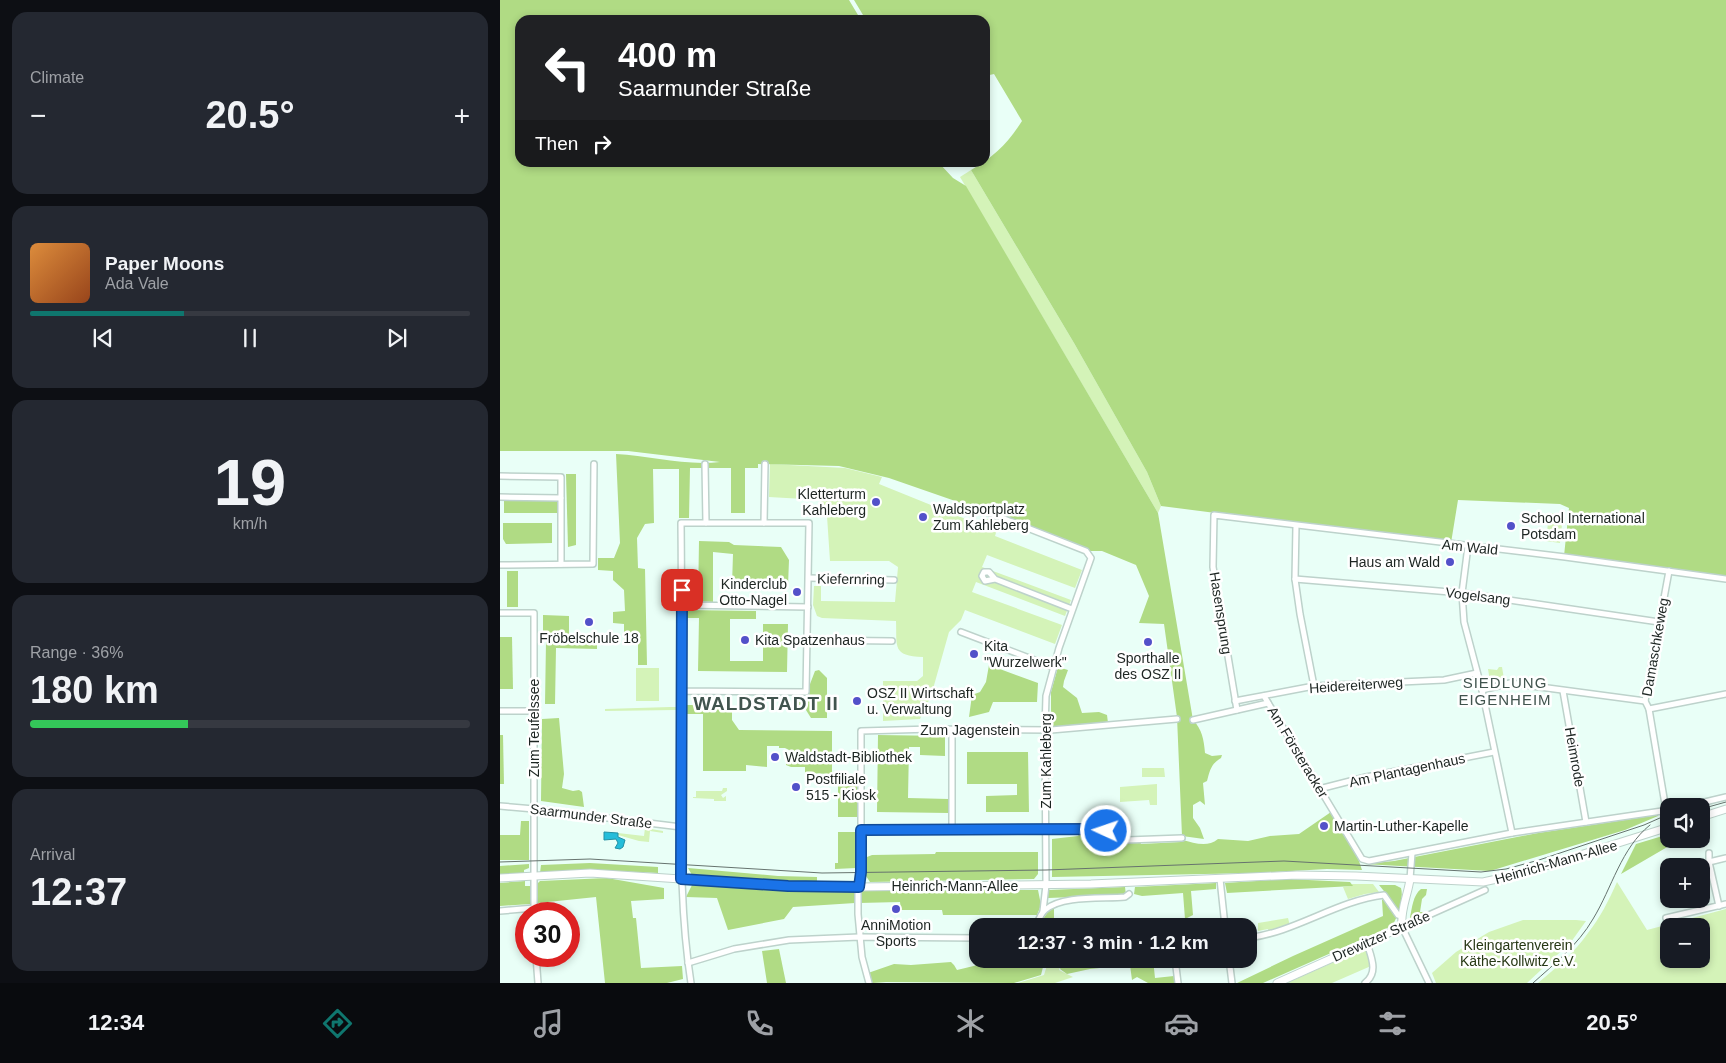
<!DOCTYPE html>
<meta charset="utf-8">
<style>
body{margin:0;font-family:Arial,sans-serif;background:#242831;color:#f1f3f6;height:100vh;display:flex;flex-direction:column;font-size:19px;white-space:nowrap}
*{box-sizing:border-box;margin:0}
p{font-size:16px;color:#9ea1a6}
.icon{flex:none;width:28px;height:28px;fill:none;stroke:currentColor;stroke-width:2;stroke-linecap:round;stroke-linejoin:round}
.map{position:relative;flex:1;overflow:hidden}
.side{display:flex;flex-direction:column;gap:12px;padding:12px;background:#0d0f14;width:500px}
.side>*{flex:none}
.hud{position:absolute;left:15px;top:15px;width:475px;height:152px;border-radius:15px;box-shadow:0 2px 8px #0003;background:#202124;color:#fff;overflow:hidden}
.buttons{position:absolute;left:1160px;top:798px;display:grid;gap:10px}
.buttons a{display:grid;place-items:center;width:50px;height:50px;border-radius:10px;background:#171b24;box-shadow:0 2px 8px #0003;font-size:25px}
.speed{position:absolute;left:15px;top:902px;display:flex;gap:10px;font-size:25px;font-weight:700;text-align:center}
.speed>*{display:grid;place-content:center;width:65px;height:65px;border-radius:50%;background:#171b24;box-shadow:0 2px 8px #0003;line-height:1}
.speed .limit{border:8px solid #d22;background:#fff;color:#111}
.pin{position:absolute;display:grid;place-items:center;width:42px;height:42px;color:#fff;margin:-21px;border-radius:10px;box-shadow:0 2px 8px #0006}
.me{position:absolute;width:55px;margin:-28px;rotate:273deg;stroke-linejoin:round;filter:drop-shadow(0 0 4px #0008)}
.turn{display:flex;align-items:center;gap:18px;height:105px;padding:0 20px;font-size:22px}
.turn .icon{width:65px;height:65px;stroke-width:2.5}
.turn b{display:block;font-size:35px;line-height:42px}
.then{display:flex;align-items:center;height:48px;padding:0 20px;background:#0003;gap:10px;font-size:19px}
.big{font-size:38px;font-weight:800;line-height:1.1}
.side .widget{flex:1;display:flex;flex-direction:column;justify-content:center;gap:8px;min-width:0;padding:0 18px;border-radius:15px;background:#242831}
.side .dial{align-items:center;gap:0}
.dial b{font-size:65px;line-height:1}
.song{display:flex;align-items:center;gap:15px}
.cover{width:60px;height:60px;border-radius:8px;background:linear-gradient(135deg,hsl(30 70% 55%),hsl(20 70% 35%))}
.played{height:5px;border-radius:2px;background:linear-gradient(90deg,#0f766e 35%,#363941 35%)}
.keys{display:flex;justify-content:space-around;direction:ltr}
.heat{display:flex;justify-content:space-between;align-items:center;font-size:28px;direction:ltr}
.charge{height:8px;border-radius:4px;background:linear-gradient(90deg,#34c759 36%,#363941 0)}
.trip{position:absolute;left:469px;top:918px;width:288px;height:50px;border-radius:15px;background:#171b24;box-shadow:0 2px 8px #0003;font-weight:800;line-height:50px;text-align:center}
.dock{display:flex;height:80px;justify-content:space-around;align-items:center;background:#090b0e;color:#9ea1a6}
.dock .icon{width:35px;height:35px}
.dock .current{color:#0f766e}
.dock b{font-size:22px;color:#f1f3f6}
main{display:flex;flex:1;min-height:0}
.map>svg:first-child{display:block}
.green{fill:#d4f3b8;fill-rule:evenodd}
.forest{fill:#b0db84}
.water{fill:#25bdda;stroke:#238fa3}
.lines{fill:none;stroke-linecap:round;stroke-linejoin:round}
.street-casing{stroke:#bdd2cb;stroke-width:8}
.secondary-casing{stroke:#bdd2cb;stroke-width:9}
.street{stroke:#fff;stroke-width:5}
.secondary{stroke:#fff;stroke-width:7}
.tram{stroke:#66736e;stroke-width:1}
.route-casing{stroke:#114b97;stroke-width:12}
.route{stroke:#1a73e8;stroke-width:9}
.poi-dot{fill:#5351c9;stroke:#fff;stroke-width:2}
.labels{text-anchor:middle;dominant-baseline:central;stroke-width:5;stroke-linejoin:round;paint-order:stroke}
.poi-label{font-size:14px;fill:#1d2522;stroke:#fff;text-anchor:start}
.street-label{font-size:14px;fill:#1d2522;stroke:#fff}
.park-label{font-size:14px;fill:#273815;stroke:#fff}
.neighbourhood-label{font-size:15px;letter-spacing:1px;fill:#41544e;stroke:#fff}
.district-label{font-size:19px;font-weight:bold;letter-spacing:1px;fill:#41544e;stroke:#fff}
</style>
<main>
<section class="side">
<div class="widget"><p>Climate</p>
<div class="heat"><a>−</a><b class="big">20.5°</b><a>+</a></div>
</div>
<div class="widget">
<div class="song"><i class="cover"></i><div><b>Paper Moons</b><p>Ada Vale</p></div></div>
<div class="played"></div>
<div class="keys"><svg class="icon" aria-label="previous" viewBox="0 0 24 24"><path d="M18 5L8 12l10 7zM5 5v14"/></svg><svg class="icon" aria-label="pause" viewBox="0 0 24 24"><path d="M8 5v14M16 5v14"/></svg><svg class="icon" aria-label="next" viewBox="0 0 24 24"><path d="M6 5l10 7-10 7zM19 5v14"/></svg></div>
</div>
<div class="widget dial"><b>19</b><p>km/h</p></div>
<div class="widget"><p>Range · 36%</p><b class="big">180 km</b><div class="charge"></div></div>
<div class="widget"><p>Arrival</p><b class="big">12:37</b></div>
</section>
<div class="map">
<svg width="1226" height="983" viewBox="0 0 1226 983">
<rect width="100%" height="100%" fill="#e9fff7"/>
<!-- green -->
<g class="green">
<path d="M471 170 574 343 647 472 661 506 658 513 460 177Z"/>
<path d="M270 464 345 468 382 477 379 484 473 522C484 518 489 518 499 523L495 536 582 570 575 588 487 555 482 567 571 600 565 616 476 582 472 592 562 625 555 644 465 610 461 620 449 632 431 696 420 719 383 721V681H417L423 676V657C392 656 397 647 396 621L322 618 317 616 313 605 314 586H321V601L395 602 398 567 389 561H330L327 516 322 509 321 500 269 497Z"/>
<path d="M1049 513 1063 515 1060 543 1046 541Z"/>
<path d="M999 667H1002L1004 679 990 681 988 669 997 670Z"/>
<rect x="136" y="668" width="23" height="33"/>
<path d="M170 707H176V710L105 711V709Z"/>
<path d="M642 768H664L665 777H642Z"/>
<path d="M657 784V805H650L649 800 620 802V787Z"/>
<path d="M223 788H227V791L221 795 223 798 226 796V801H214V799L193 798V797H196V791H222Z"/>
<path d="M145 828 163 831V833L150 831 149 842 139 841 118 835V833L144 836Z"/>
<path d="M1117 882 1147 930 1226 909V983H1038C1056 968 1075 952 1088 933 1100 918 1109 900 1117 882ZM1169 926H1201V959H1169Z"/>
<path d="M852 884H873L879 892 865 894 848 899 843 887 852 886Z"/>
<path d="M788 918 790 926 769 933 768 929 758 931V923Z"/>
<path d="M1023 920H1076L1086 921 1071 942 1027 983H936L932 973 956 952 989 932Z"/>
<path d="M865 948 871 966 832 983H787Z"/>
<path d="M549 959H563L559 970 573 977 555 983H518L544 975Z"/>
</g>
<!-- forest -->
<g class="forest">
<path d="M0 0H349L361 20H20V162L439 163 453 178 466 186 658 513 693 720C702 729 704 740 705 753L712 756 722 755 721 758C711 764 710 770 707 781L703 783 705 805 700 801 693 805V818L700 828 704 839 682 836 677 717 664 624 639 623 649 596 636 565 602 551H586L484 511 389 478 339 466 258 464V468H245V513H231V468H190L189 518H179V469H153L154 523 145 524 137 538 138 568 145 569 147 665H138V641H124V624L113 623V612L125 611 124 590 113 580V571L98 570V558H114L120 543 116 454C150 456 186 466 220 462L128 451H0Z"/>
<path d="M354 0H1226V578L1064 556 1069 508 1060 504 958 500 951 543 661 506 647 472 574 343 471 170C494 157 508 143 522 121L494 74 485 76V20H366Z"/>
<path d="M66 474H76V545L68 547Z"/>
<rect x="4" y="501" width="53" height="12"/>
<path d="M3 523H52V543L6 544 3 539Z"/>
<path d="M199 541 229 542 234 545 281 547 289 560 288 586 232 585 233 554 213 552V602L198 601Z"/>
<rect x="7" y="571" width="11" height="36"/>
<path d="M186 610 256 611V619H230V661H263V624H288L287 672 198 671 199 618H186Z"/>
<path d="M43 615 69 616V634H43Z"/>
<path d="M0 637H12L13 689H0Z"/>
<path d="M46 641H97V649L56 648 55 704H45Z"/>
<path d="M489 665 538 683 537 702H493L489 712 469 717 472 695 480 692 486 682Z"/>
<path d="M558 667 568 670 564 681 563 687 577 698 582 713 599 712 607 715 608 723 577 726H551V692Z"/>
<path d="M319 670 327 678V718H311L306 710 299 705V702L304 697H308L310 684 315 671Z"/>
<path d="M187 705H232V720L239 730 332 731V774L305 773V767H291L286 765V757H289V750L285 748H279V746H267V767L246 765V771H203V714H187Z"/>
<path d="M59 718 64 774 62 788 73 791 79 790 82 792 84 807 41 801 42 719Z"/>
<path d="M0 735H3L4 784H0Z"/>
<path d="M378 735 445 736V756L420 755V747H409L408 798 449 799V813L377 812Z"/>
<path d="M467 752H528L529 812H486V796L517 795V784H467Z"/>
<rect x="338" y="778" width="20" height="39"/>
<path d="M831 812 857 855 862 870 827 869 755 873 552 877V839L578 836 581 832H606V837L620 842 622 839C629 842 633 844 640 841L641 844 681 842 682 840C695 843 707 848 718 839L748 841 770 836 799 834Z"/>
<path d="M1158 815V816L1125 830 990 871 864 864 894 861 1038 833Z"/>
<path d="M21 821H29V860H0V835H20Z"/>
<path d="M338 832H358L356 868 335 869V863H338Z"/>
<path d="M1169 834V839H1181L1121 874 1136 844Z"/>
<path d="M436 852H538V874L534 879 370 882 366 876 367 857 372 855 435 854Z"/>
<path d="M90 863 158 867V873L92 870 40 873 41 865Z"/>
<path d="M29 864V868L24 870V874L0 875V866Z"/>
<path d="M188 868 278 876 317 877V884L278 883 192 875Z"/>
<path d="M107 878 164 888V899L131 901 133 918H136L141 968 182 966 183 979 167 983H105L96 897 38 903V883L40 881Z"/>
<path d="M787 879 850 882 853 886 727 893 725 883Z"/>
<path d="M25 881V886H30V904L0 906V883Z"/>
<path d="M716 883V889L691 891 693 915 685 919 683 893 642 896 634 894 635 887Z"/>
<path d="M192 885 288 890H355V903L293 907 284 919 228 930 217 898 186 897Z"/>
<path d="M879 885H895L901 888C904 898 898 917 892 926L763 983H737L793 956 883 916 882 900 888 896Z"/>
<path d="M625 887 626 895 548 898V890Z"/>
<path d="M921 889H927L926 895 922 899 920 912H923V916L911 920 910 917C912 908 913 895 921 889Z"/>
<path d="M538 890 541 905 537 915H443L442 910H401L400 902 359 903V891Z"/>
<path d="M554 906V926H538L548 912Z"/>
<path d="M279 949 286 983H267L262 951Z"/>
<path d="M545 959 541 975 514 983 386 982 372 983 368 973 394 964 411 965 451 962 454 965 457 970 486 963Z"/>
<path d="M564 959H653L655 978 674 976 675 983H648L637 977 632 980 630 965 590 969 567 974 560 969Z"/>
</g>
<!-- water -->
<path class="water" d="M104 832 118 833V837L125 840 123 847 120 849 115 848 118 843 116 839 104 840Z"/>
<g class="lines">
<!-- street casing -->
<g class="street-casing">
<g id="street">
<path d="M205 464 206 523"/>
<path d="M0 476 61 477V564"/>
<path d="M0 497 61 498"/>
<path d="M484 511 586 551 591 558 559 648 546 696 545 730 546 885 543 911"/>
<path d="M264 523 265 464"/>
<path d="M796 526 795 579 800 614 814 686"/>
<path d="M968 546 962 593 964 622 982 690 1012 833"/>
<path d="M0 565 93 564 94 464"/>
<path d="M309 578 394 580"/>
<path d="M495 579 489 572H484L482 576 485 581 495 579 572 609"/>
<path d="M795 579 962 593 1159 622"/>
<path d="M182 605 308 607"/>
<path d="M0 613H34V914"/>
<path d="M461 632 553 667"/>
<path d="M308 640 392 641"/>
<path d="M982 690 1010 683 1145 701"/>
<path d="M181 691 306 692 309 523H181C182 605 181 688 181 770 181 841 180 913 191 983"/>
<path d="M1063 691 1086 822"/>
<path d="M764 696 862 859 869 861 1012 833 1169 810"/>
<path d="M735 701 814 686 944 680 977 673"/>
<path d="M1149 709 1226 694"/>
<path d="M737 710 713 567 714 515 1065 557 1226 579"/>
<path d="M0 711H34"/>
<path d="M693 720 768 703"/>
<path d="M819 789 866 777 994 752"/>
<path d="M0 806 34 809 181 827"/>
<path d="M1188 806 1226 797"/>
<path d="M1166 810 1149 709 1145 701 1169 571"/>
<path d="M361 830 597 829 611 832 627 840 682 838"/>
<path d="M452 830V730"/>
<path d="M1209 853V862L1219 906"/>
<path d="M1209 862 1226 858"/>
<path d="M720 879 725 926"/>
<path d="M910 879 912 853"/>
<path d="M0 911 34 908"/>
<path d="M1166 918 1226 904"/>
<path d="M534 926C539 922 540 914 545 910 562 895 603 899 625 897L629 894"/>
<path d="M748 938C796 932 836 901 884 895L898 915 902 916"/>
<path d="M36 956 38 983"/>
<path d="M675 959 678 983"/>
<path d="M729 959 732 983"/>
<path d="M188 963 234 949 289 940 359 937 478 938"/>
<path d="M369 983 362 957 358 914V894L361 866V731L432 729 551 730 677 719"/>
<path d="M865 983C879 972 871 957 867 943"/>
<path d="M929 983 902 927 985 890"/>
</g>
</g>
<!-- secondary casing -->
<g class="secondary-casing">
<g id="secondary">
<path d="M1201 817 1226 809"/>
<path d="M0 878 90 873 288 886 359 887 591 884 797 875 856 876 983 882 1020 874 1169 827"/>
<path d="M777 983 902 927C900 910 908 895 910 879"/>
</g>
</g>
<!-- street -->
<use href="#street" class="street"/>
<!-- secondary -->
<use href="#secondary" class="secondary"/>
<!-- tram -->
<g class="tram">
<path d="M1201 809 1226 802"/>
<path d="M0 862 90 859 322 873 546 870 784 861 981 872 1006 869 1039 860 1144 825 1169 814"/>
<path d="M1033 983C1054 964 1078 945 1093 919 1112 888 1121 848 1150 825"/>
</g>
</g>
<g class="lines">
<!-- route casing -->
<g class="route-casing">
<path id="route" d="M182 590 181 879 288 886 359 887 361 872V830L597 829 606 831"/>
</g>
<!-- route -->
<use href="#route" class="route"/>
</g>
<!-- markers -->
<g class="poi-dot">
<circle cx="376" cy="502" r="5"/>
<circle cx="423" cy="517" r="5"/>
<circle cx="1011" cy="526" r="5"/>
<circle cx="950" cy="562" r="5"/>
<circle cx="297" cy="592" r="5"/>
<circle cx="89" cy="622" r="5"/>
<circle cx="245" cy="640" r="5"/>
<circle cx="648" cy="642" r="5"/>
<circle cx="474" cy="654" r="5"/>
<circle cx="357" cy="701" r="5"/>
<circle cx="275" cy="757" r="5"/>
<circle cx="296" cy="787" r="5"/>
<circle cx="824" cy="826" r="5"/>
<circle cx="396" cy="909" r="5"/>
</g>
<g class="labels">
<!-- poi labels -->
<g class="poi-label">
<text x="366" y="494" text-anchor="end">Kletterturm<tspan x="366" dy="16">Kahleberg</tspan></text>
<text x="433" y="509">Waldsportplatz<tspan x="433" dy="16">Zum Kahleberg</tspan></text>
<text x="1021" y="518">School International<tspan x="1021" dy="16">Potsdam</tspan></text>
<text x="940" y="562" text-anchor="end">Haus am Wald</text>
<text x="287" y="584" text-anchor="end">Kinderclub<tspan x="287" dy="16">Otto-Nagel</tspan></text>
<text x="89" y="638" text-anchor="middle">Fröbelschule 18</text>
<text x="255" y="640">Kita Spatzenhaus</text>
<text x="484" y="646">Kita<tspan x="484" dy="16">"Wurzelwerk"</tspan></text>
<text x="648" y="658" text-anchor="middle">Sporthalle<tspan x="648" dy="16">des OSZ II</tspan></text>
<text x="367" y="693">OSZ II Wirtschaft<tspan x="367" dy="16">u. Verwaltung</tspan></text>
<text x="285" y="757">Waldstadt-Bibliothek</text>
<text x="306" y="779">Postfiliale<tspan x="306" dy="16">515 - Kiosk</tspan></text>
<text x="834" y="826">Martin-Luther-Kapelle</text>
<text x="396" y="925" text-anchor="middle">AnniMotion<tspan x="396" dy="16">Sports</tspan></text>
</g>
<!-- street labels -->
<g class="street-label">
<text transform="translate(970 547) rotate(6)">Am Wald</text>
<text transform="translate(351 579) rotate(1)">Kiefernring</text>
<text transform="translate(978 596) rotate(7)">Vogelsang</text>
<text transform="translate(721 613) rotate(81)">Hasensprung</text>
<text transform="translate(1155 647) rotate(-80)">Damaschkeweg</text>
<text transform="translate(856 685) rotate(-4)">Heidereiterweg</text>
<text transform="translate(34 728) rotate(-90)">Zum Teufelssee</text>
<text x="470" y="730">Zum Jagenstein</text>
<text transform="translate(798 752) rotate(59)">Am Försteracker</text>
<text transform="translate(1075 757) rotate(80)">Heimrode</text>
<text transform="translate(546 761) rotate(-90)">Zum Kahleberg</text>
<text transform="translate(907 770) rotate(-12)">Am Plantagenhaus</text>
<text transform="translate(91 816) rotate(7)">Saarmunder Straße</text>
<text transform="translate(1056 862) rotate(-16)">Heinrich-Mann-Allee</text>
<text x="455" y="886">Heinrich-Mann-Allee</text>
<text transform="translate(881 936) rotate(-24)">Drewitzer Straße</text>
</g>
<!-- park labels -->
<g class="park-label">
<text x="1018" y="945">Kleingartenverein<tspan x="1018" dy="16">Käthe-Kollwitz e.V.</tspan></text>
</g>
<!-- neighbourhood labels -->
<g class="neighbourhood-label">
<text x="1005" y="682">SIEDLUNG<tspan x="1005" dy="17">EIGENHEIM</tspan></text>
</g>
<!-- district labels -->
<g class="district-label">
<text x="266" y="703">WALDSTADT II</text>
</g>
</g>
</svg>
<div class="buttons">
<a><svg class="icon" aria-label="sound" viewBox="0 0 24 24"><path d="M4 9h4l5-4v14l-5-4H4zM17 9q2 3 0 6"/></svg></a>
<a>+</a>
<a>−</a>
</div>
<div class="speed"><div class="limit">30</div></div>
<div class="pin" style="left:182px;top:590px;background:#d93025"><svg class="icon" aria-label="arrive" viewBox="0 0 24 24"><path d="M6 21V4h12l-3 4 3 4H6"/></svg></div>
<svg class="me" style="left:606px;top:831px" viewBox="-20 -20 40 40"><circle r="17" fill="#1a73e8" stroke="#fff" stroke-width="3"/><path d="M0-11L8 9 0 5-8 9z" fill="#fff"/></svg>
<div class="trip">12:37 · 3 min · 1.2 km</div>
<div class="hud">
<div class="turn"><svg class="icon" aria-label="left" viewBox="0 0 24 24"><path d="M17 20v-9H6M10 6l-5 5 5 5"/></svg><div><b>400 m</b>Saarmunder Straße</div></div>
<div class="then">Then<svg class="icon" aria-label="right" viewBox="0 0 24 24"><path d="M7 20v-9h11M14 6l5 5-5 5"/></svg></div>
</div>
</div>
</main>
<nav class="dock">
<b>12:34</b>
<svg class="icon current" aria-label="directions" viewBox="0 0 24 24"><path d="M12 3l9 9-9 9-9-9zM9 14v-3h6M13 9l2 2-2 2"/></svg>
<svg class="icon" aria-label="music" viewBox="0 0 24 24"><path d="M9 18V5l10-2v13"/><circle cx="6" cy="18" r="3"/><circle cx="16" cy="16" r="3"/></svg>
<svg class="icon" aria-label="phone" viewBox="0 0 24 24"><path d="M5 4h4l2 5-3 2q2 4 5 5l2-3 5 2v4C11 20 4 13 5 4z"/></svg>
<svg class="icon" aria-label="climate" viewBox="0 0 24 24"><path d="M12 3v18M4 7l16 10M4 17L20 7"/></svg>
<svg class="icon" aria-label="car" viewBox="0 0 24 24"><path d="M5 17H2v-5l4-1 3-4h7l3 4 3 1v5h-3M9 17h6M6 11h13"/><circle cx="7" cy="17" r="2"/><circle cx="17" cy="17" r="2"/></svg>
<svg class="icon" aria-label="filters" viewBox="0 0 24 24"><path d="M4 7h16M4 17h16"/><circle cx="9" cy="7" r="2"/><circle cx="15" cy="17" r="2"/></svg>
<b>20.5°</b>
</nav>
